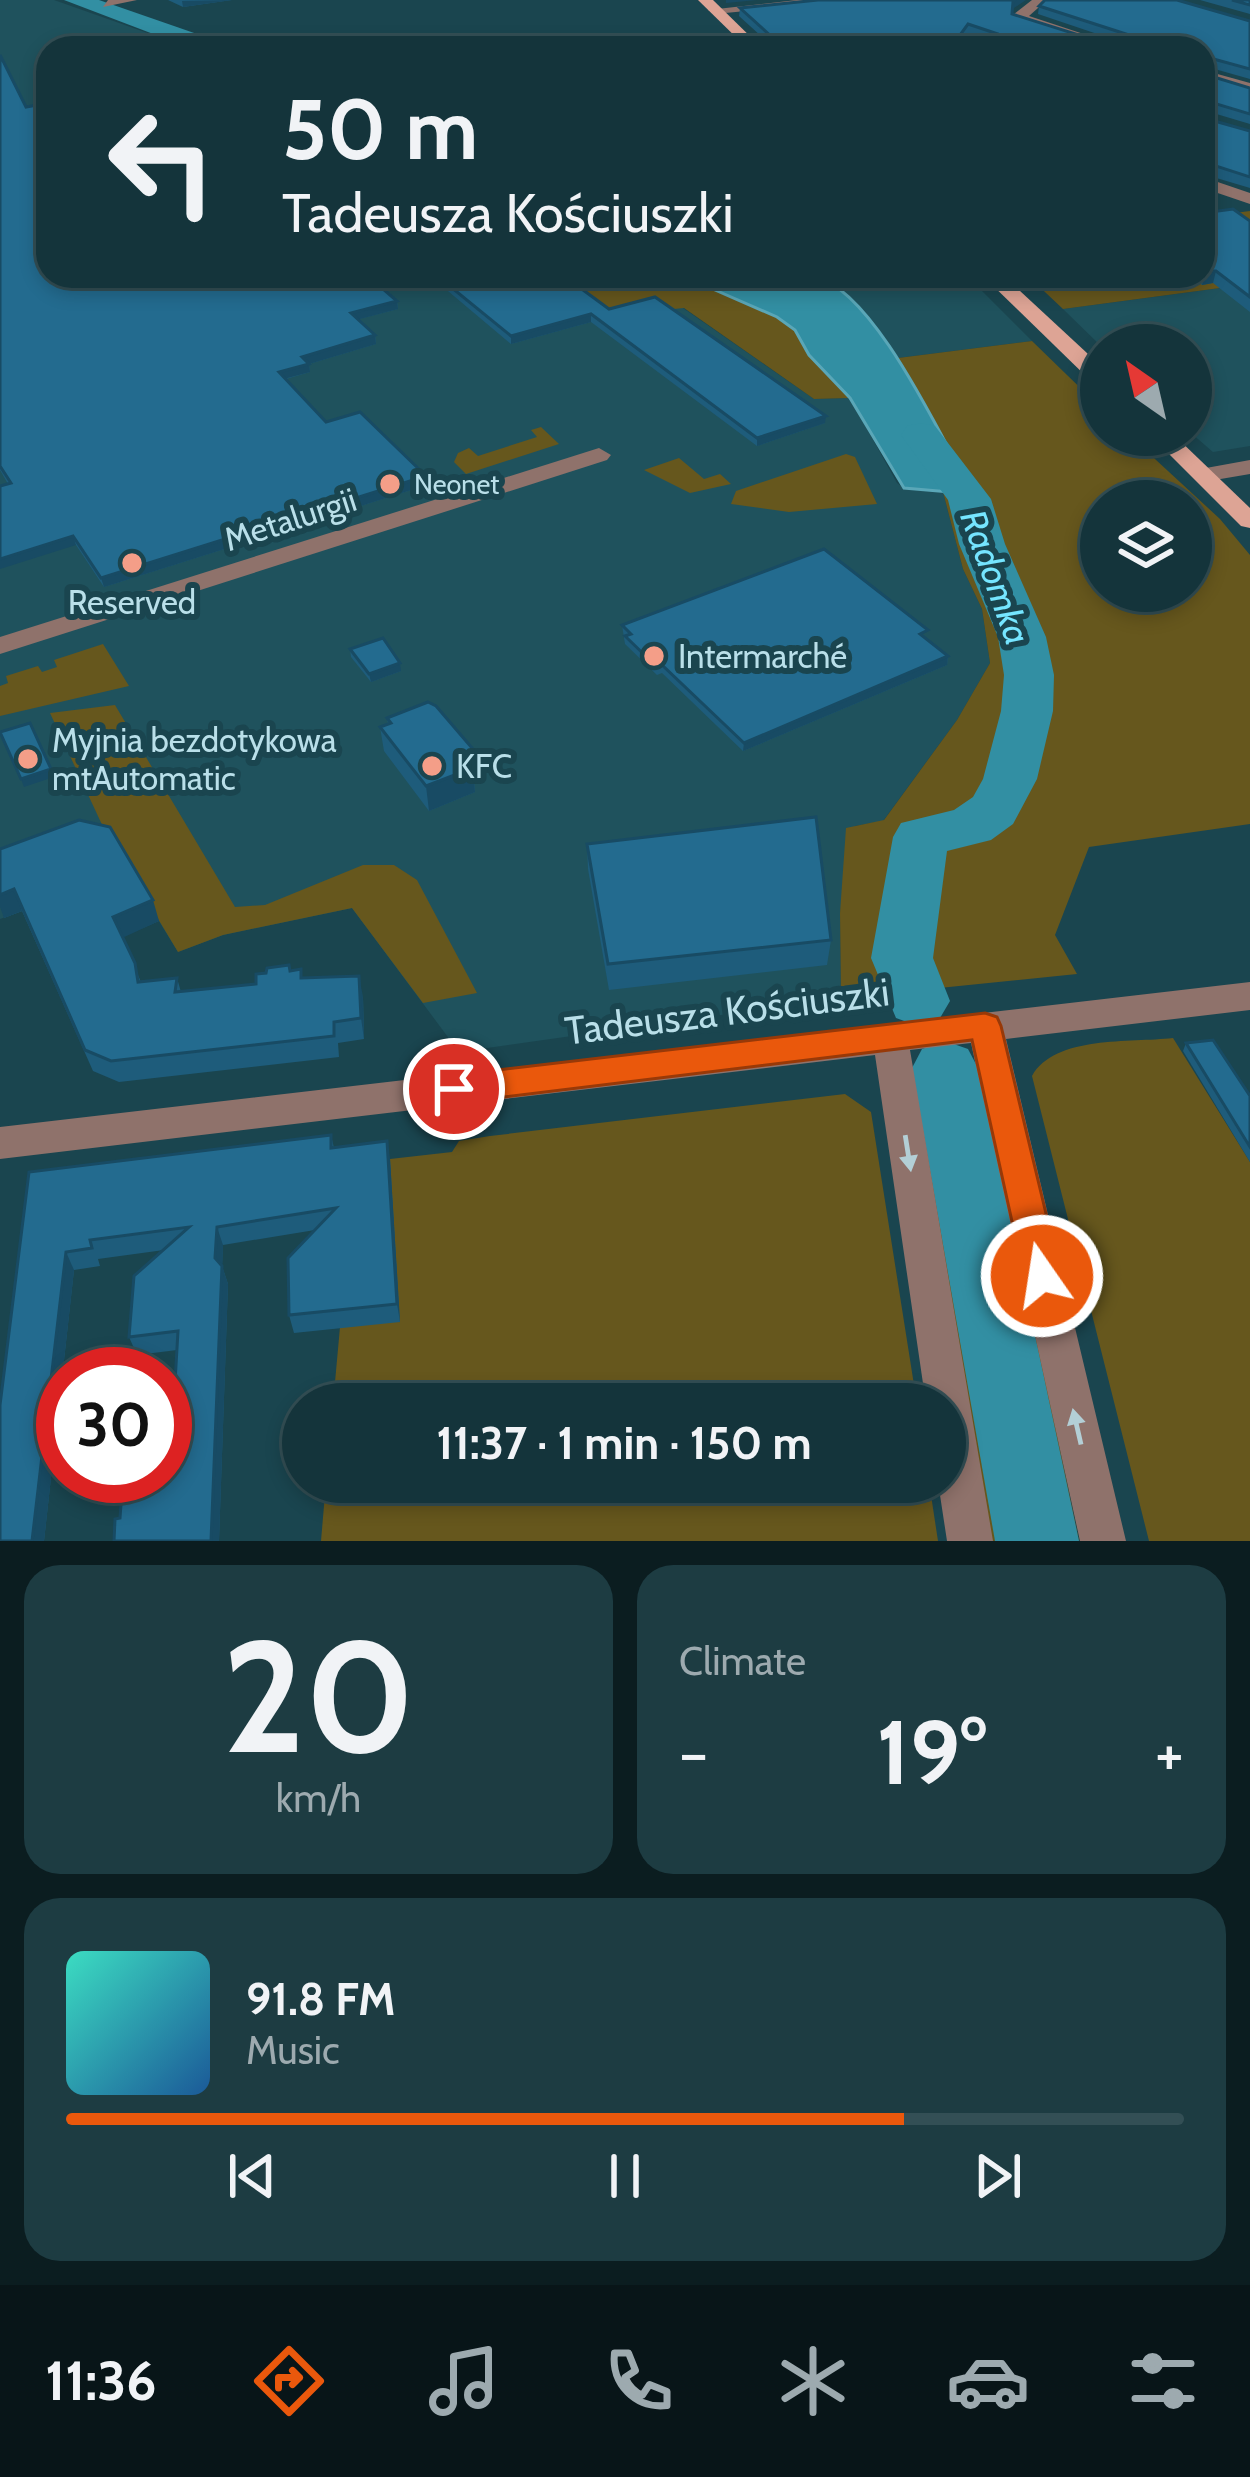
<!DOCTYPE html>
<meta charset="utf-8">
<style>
body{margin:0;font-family:Cabin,sans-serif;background:#1d3c42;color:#f1f3f6;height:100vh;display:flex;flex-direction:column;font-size:45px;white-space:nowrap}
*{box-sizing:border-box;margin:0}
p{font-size:39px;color:#9daaaf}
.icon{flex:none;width:66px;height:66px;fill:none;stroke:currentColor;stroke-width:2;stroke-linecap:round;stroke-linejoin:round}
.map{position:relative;height:1541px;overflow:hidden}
.drawer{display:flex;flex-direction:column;gap:24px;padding:24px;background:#0b1d20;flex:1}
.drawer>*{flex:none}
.guide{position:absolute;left:36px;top:36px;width:1179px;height:252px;border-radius:36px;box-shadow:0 6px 18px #0003,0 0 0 3px #334f55;background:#14343b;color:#f1f3f6;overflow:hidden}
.needle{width:78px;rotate:326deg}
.controls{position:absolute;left:1080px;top:324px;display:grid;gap:24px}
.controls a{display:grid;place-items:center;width:132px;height:132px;border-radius:50%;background:#14343b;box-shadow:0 6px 18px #0003,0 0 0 3px #334f55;font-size:60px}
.speed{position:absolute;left:36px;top:1347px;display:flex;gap:24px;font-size:60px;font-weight:700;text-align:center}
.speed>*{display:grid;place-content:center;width:156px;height:156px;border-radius:50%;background:#14343b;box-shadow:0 6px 18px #0003,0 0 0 3px #334f55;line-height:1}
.speed .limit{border:18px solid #d22;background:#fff;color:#111}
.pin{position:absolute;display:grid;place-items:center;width:102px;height:102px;color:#fff;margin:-51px;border:6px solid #fff;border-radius:50%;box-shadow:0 3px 12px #0007}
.me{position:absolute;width:132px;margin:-66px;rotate:347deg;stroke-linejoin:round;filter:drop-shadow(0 0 9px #0008)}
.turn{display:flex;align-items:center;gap:42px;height:252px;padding:0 48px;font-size:54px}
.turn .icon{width:156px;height:156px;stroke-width:2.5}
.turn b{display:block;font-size:84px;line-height:102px}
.big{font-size:90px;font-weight:800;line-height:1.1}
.drawer .tile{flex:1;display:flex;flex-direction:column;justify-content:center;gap:18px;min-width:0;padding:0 42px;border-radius:36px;background:#1d3c42}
.drawer .dial{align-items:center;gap:0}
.dial b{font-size:156px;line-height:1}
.song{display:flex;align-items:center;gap:36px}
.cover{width:144px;height:144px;border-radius:18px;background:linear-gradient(135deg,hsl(170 70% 55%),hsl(210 70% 35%))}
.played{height:12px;border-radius:6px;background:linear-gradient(90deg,#ea580c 75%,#334f55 75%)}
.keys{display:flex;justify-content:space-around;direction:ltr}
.heat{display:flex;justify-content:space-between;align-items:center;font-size:66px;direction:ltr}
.drawer .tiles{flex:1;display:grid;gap:24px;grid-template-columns:1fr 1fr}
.tile:last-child{grid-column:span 2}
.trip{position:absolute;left:282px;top:1383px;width:684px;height:120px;border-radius:60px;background:#14343b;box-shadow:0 6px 18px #0003,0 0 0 3px #334f55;font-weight:800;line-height:120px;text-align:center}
.tabs{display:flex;height:192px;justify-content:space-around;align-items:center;background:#081518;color:#9daaaf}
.tabs .icon{width:84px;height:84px}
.tabs .active{color:#ea580c}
.tabs b{font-size:54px;color:#f1f3f6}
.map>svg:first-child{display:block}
.built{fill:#1f525d}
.green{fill:#66571d;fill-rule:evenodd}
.water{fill:#328fa3;stroke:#5aa7b8;stroke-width:3}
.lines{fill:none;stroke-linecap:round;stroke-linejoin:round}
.river{fill:#328fa3;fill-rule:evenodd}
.minor{fill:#8f726b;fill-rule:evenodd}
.major{fill:#dda495;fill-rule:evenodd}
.wall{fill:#1e5c7b;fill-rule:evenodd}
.shaded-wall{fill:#184b64}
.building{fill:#236b8f;stroke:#184b64;stroke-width:3;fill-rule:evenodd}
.oneway{fill:#b3cfd6}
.route{fill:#ea580c;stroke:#983908;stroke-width:3}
.poi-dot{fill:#f49e88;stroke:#1a454f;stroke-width:4.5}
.labels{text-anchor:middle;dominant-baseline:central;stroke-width:12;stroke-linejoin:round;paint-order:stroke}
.far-poi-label{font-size:27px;fill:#b9dfe9;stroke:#1a454f;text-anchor:start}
.street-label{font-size:33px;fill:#b9dfe9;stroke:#1a454f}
.poi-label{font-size:33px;fill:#b9dfe9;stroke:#1a454f;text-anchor:start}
.water-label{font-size:36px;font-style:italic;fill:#75e5ff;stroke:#1a454f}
.near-street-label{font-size:39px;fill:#b9dfe9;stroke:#1a454f}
</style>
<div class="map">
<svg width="1250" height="1541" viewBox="0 0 1250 1541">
<rect width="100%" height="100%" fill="#1a454f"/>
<!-- built -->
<g class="built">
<path d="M0 0H54L190 48H48V276H559L683 308 814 399 850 398 897 483 904 488 943 492 963 569 982 609 990 663 957 720 883 821 855 826 840 913 841 998 459 1052 352 908 223 935 178 952 130 874 0 919Z"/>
<path d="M814 276H967L1032 341 898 358 847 294Z"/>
<path d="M1250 284V446L1213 452 1191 433V345L1101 346 1063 309Z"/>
</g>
<!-- green -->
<g class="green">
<path d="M1250 211V284L1063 309 1028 276H1203V217Z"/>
<path d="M559 276H683L757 307 785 310 819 367 850 398 814 399 684 308 611 315Z"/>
<path d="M1032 341 1101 408V435H1129L1220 519 1250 555V824L1089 847 1055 935 1077 974 841 998 840 913 846 828 884 820 957 720 990 663 982 609 963 569 943 492 961 493 966 482 898 358ZM1101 501H1191V591H1101Z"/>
<path d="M541 427 559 444 466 474 454 462 458 453 469 448 478 456 537 437 531 430Z"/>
<path d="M846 454 855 457 877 504 789 512 731 504 736 491Z"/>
<path d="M679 458 704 479 720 474 731 484 690 493 644 470Z"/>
<path d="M103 644 129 686 0 716V686L8 683 6 676 38 666 42 672 57 667 54 660Z"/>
<path d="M115 705 235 907 265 905 363 865H394L417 880 477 993 423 1003 352 908 223 935 178 952 104 829 50 713Z"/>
<path d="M1173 1038 1250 1162V1541H1149L1032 1076C1055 1035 1130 1043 1173 1038Z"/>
<path d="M962 1065H972L1027 1290 1079 1541H1045L962 1120Z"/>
<path d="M930 1069 938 1093 1024 1541H991L913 1071Z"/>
<path d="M845 1094 871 1112 917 1404H333L340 1327 390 1159 452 1152 459 1141 490 1136Z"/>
<path d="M326 1482H929L938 1541H321Z"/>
</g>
<!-- water -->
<path class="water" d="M683 276C718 276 782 269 814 276 873 290 938 431 967 483L961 493 904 488 850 398 809 355 795 330 777 317Z"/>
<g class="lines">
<!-- river -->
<g class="river">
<path d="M64 0H99L223 43 227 48H190Z"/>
<path d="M921 423 935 426 991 499 1005 544 1046 637 1054 675 1053 711 1037 779 1013 824 991 840 947 851 933 958 950 1001 940 1018 918 1026 896 1018 871 958 893 837 901 823 954 810 973 797 983 779 1001 711 1004 675 998 637 959 544 948 500 901 435 907 426Z"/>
<path d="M945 1041 968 1049 978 1068 1079 1541H995L912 1068 922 1049Z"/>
</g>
<!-- minor -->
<g class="minor">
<path d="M108 0H137L103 7Z"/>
<path d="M797 0H858L715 14 708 10Z"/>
<path d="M1032 0H1047L1029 16 1126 48H1104L1014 20V14Z"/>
<path d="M1203 70 1250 83V93L1203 79Z"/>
<path d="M1203 177 1250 193V204L1203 188Z"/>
<path d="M599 448 611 455 607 460 0 654V637Z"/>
<path d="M1250 460V474L1203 482 1191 475 1195 470Z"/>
<path d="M1250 982V1010L1006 1039 1126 1541H1080L971 1043 910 1050 993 1541H947L938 1482H945V1404H926L875 1055 0 1159V1127Z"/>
</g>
<!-- major -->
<g class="major">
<path d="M698 0H713L762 48H747Z"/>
<path d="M983 276H1004L1101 366V384L1093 383Z"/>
<path d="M1150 435H1174L1250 508V528L1241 526Z"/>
</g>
</g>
<!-- wall -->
<g class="wall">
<path d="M168 0H232L183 7Z"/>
<path d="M1200 0H1250V14Z"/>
<path d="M1039 6 1250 21V79L1204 66 1203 48H774L739 16 740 8 1012 10V14L1104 43H1124L1038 14ZM967 33 997 43 964 36Z"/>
<path d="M0 55 26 107 397 301 398 309 359 319 375 335 376 344 309 364 310 372 286 379 326 422 427 485 104 587 76 545 8 484 0 470Z"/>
<path d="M1203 70 1204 74 1250 88V124L1203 110 1204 118 1250 131V188L1203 174Z"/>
<path d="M1203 213 1250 221V312L1213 283 1202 285 1190 276H1203Z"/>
<path d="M441 279 609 309 825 423 757 446 591 322 511 344 442 286Z"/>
<path d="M622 625 926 639 948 656 947 665 743 751 662 673 657 675 625 644Z"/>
<path d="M350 649 401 671 371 682 351 657Z"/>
<path d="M387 718 478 755 480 780 474 782 475 792 429 811 384 751 380 727 388 724Z"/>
<path d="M587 844 831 940 827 965 609 990 588 869Z"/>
<path d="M0 849 159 921 122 937 141 982 177 978 181 992 256 984 290 971 303 978 363 997 364 1039 338 1043 339 1057 119 1082 93 1071 22 911 4 918Z"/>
<path d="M1186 1043 1250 1096V1162L1183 1051Z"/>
<path d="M331 1135 334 1148 390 1159 400 1322 294 1333 289 1315 315 1230 223 1245 222 1266 228 1284 219 1541H114L120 1518 174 1399 177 1350 137 1355 129 1337 164 1250 98 1259 100 1266 74 1270 44 1541 29 1172Z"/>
</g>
<!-- shaded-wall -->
<g class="shaded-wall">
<path d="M232 0 183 7 182 1Z"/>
<path d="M726 0H757L726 3Z"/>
<path d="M1015 0H1026L1011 10 1013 2Z"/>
<path d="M1216 271 1213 283 1202 285 1205 273Z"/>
<path d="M397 301 398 309 352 321 351 313Z"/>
<path d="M591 314V322L511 344V336Z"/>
<path d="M375 335 376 344 309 364 310 372 280 380 279 372 302 357Z"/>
<path d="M826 416 825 423 757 446V438Z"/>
<path d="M426 476 427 485 104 587 101 578Z"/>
<path d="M73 536 76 545 0 569V559Z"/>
<path d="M948 656 947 665 743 751 744 743Z"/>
<path d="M400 663 401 671 371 682 369 674Z"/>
<path d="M478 755 480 780 474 782 475 792 429 811 426 786 466 760Z"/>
<path d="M51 769 54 777 24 787 21 779Z"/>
<path d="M14 889 22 911 4 918 0 907V895Z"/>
<path d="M153 900 159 921 120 939 113 917Z"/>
<path d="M359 976 363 997 364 1039 361 1018Z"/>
<path d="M387 1141 390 1159 400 1322 397 1304Z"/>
<path d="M217 1227 223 1245 222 1276 215 1258Z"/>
<path d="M66 1252 74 1270 44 1541H32Z"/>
<path d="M222 1266 228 1284 219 1541H211Z"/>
</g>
<!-- building -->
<g class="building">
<path d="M818 0H1015L1013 2 1012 14 1104 43 1131 42 1129 35 1039 6 1045 0H1177L1250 21V69L1206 57 1203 59V48H784L740 8ZM968 24 998 34 1001 40 996 44 960 35Z"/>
<path d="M1232 0H1250V5Z"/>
<path d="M0 55 26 107 48 103V276H368L397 301 351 313 375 335 302 357 309 364 279 372 326 422 360 412 426 476 101 578 73 536 0 559V486L11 483 0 466Z"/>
<path d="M1203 70 1204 74 1250 88V114L1203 100Z"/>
<path d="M1203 104 1204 118 1250 131V177L1207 163 1203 165Z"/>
<path d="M1233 209 1250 221V297L1216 271H1203V213Z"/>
<path d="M454 276H564L609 309 655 297 826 416 757 438 591 314 511 336 441 279Z"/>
<path d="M824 549 928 630 920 634 948 656 744 743 662 665 657 667 625 636 631 634 622 625Z"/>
<path d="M383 638 400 663 369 674 350 649Z"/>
<path d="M428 702 436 706 478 755 466 760 473 768 426 786 380 727 391 723 387 718Z"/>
<path d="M30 723 51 769 21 779 0 732Z"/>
<path d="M816 817 831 940 608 964 587 844Z"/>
<path d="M79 820 110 827 153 900 113 917 135 963 138 982 177 978 175 992 256 984V974L266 973 267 968 289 965 290 971 301 969V978L359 976 361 1018 334 1022V1036L111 1061 85 1050 14 889 0 895V849Z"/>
<path d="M1213 1040 1250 1096V1147L1186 1043Z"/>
<path d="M331 1135V1148L387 1141 397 1304 289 1315 288 1258 336 1208 217 1227 215 1258 222 1266 211 1541H114L115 1519 120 1518 123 1476H165V1401L174 1399 178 1331 129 1337 134 1276 189 1227 90 1240 92 1248 66 1252 32 1541H0V1405L29 1172Z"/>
</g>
<!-- one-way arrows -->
<defs><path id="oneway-solid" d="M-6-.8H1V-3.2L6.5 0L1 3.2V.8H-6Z" transform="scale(3)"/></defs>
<g class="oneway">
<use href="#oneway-solid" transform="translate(908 1153) rotate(81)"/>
<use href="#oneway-solid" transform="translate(1077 1427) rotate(-103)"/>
</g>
<!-- route -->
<path class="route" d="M985 1013 997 1017 1001 1026 1061 1276 1056 1289 1042 1294 1029 1289 1024 1276 972 1040 454 1103 442 1099 437 1089 442 1079 454 1075Z"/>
<!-- markers -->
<g class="poi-dot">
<circle cx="390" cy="484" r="12"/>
<circle cx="132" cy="563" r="12"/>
<circle cx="654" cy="656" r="12"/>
<circle cx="28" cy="759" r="12"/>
<circle cx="432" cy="766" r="12"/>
</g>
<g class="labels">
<!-- far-poi labels -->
<g class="far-poi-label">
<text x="414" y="484">Neonet</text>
</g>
<!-- street labels -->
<g class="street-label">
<text transform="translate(290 519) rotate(-18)">Metalurgii</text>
</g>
<!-- poi labels -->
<g class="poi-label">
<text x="132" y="602" text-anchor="middle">Reserved</text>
<text x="678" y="656">Intermarché</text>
<text x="52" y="740">Myjnia bezdotykowa<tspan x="52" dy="38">mtAutomatic</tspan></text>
<text x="456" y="766">KFC</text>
</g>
<!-- water labels -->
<g class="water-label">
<text transform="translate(996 577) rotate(70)">Radomka</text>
</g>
<!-- near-street labels -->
<g class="near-street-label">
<text transform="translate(727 1011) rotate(-7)">Tadeusza Kościuszki</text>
</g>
</g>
</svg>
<div class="controls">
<a><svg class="needle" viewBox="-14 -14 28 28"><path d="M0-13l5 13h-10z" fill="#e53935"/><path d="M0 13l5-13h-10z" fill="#9daaaf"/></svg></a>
<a><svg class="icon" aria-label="layers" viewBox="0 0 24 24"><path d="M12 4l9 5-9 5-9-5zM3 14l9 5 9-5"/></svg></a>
</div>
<div class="speed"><div class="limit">30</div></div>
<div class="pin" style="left:454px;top:1089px;background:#d93025"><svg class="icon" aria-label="arrive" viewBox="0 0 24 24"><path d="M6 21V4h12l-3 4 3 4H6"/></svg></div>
<svg class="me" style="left:1042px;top:1276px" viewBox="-20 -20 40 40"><circle r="17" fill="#ea580c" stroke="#fff" stroke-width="3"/><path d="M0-11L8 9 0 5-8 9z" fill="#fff"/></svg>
<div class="trip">11:37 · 1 min · 150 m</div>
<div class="guide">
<div class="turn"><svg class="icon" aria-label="left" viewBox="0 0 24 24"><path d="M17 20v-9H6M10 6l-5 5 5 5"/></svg><div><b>50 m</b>Tadeusza Kościuszki</div></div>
</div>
</div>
<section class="drawer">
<div class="tiles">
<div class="tile dial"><b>20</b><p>km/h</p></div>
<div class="tile"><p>Climate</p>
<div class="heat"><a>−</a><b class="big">19°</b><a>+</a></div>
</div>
<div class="tile">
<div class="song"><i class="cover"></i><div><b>91.8 FM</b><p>Music</p></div></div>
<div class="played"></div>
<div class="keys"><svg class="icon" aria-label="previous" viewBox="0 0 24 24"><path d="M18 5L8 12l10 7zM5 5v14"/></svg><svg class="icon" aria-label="pause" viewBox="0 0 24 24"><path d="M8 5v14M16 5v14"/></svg><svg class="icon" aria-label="next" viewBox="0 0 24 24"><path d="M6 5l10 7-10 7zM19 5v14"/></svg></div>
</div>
</div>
</section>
<nav class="tabs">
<b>11:36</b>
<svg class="icon active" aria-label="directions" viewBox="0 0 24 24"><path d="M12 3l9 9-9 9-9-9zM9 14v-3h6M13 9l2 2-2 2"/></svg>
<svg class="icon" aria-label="music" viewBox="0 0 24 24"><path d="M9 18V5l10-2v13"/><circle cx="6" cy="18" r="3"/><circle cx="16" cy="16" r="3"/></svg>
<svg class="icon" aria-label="phone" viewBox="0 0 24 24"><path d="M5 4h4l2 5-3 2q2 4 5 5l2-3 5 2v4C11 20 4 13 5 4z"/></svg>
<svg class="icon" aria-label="climate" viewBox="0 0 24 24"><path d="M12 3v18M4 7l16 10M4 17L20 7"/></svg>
<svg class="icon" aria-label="car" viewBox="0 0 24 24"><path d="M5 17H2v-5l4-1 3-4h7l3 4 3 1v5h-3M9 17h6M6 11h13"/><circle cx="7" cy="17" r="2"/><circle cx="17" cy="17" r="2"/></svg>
<svg class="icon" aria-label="filters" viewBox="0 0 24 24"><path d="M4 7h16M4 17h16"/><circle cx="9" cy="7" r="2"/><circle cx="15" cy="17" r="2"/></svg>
</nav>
